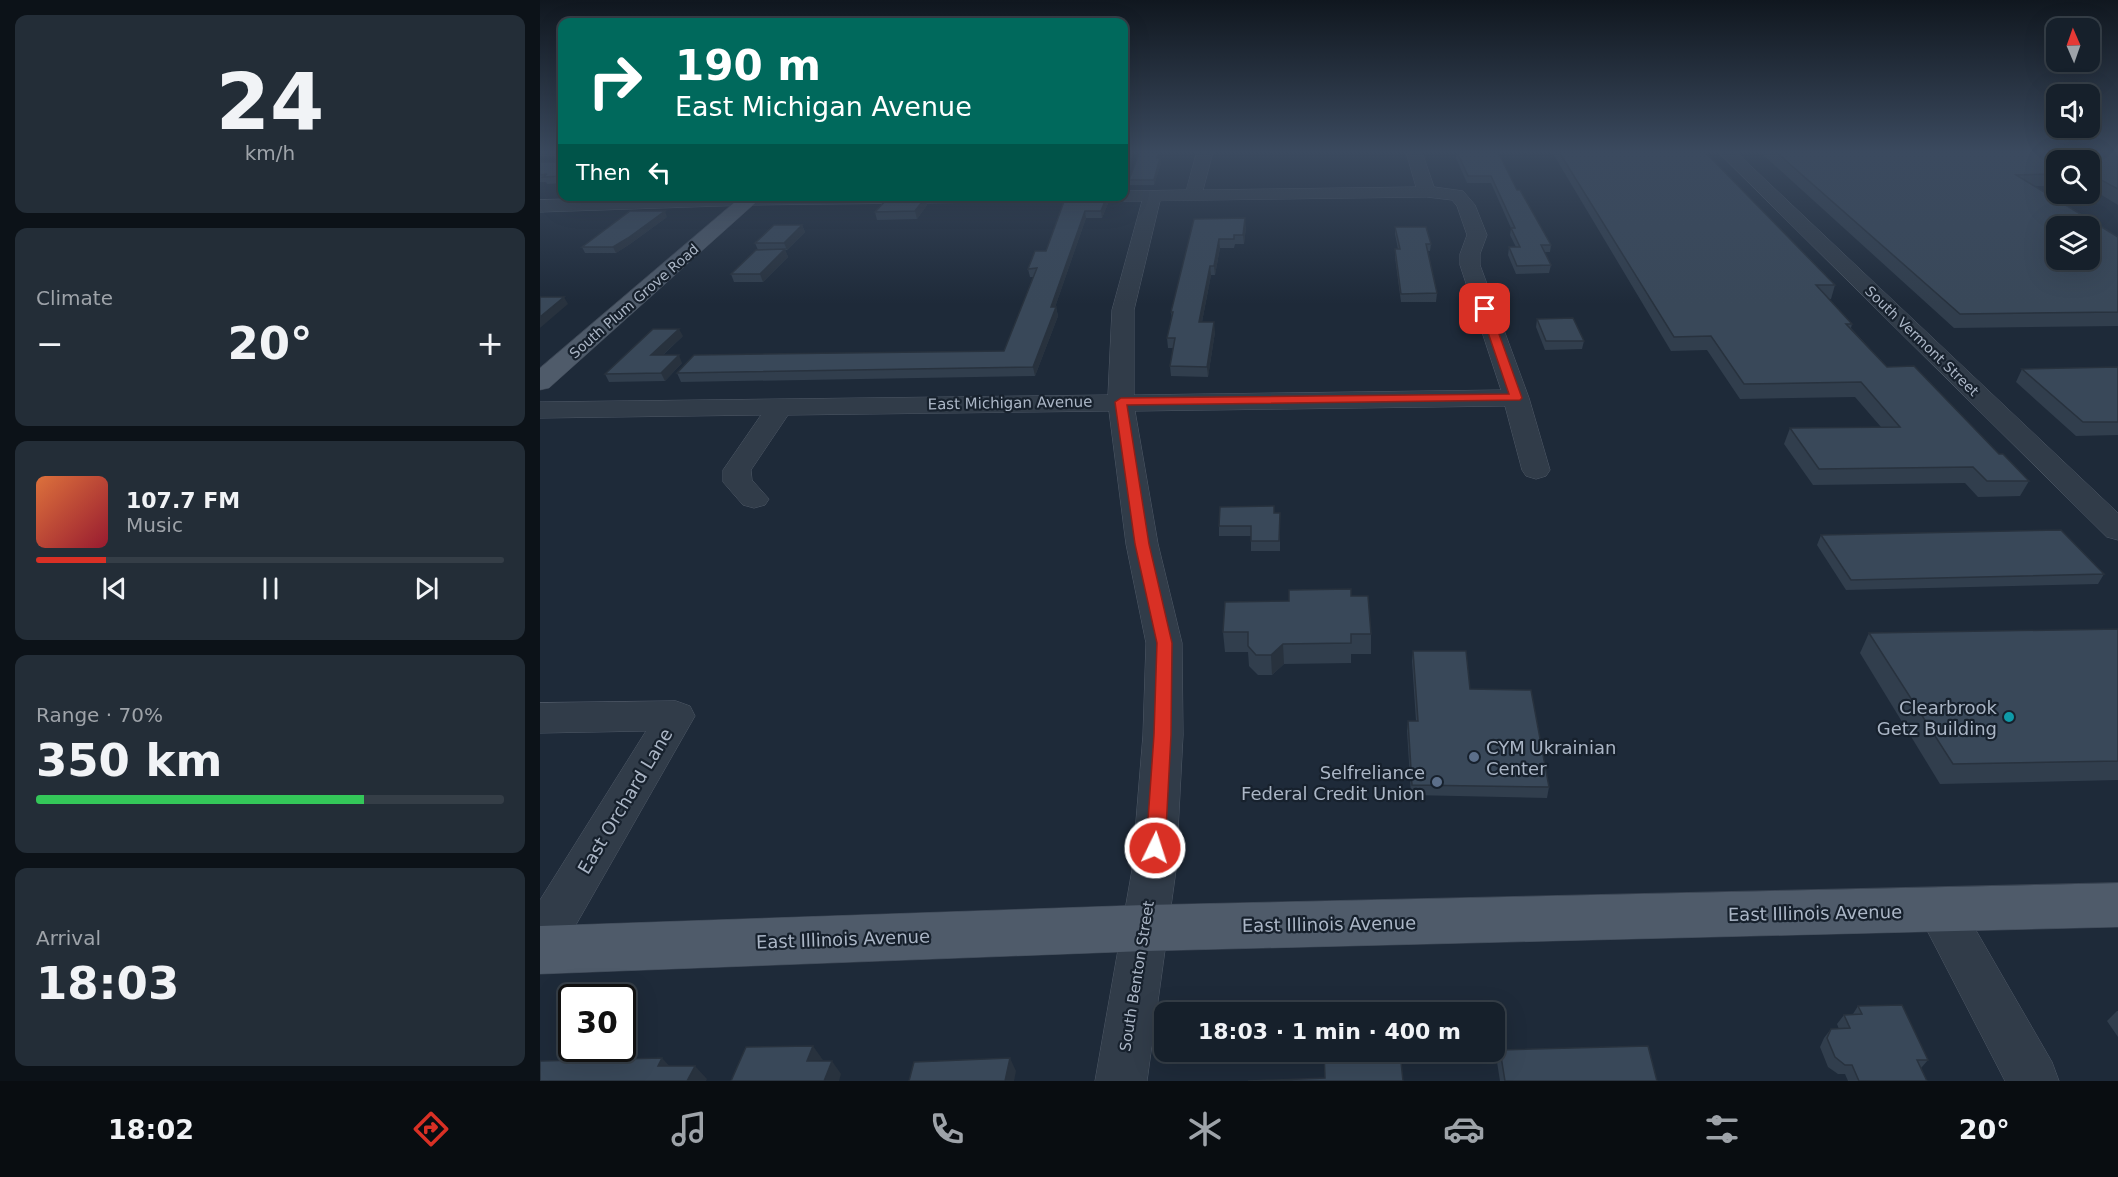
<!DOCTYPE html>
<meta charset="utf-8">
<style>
body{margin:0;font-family:"DejaVu Sans",sans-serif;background:#232d37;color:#f1f3f6;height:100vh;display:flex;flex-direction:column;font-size:22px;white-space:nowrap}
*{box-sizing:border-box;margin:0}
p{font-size:20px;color:#9ea3a9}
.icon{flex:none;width:33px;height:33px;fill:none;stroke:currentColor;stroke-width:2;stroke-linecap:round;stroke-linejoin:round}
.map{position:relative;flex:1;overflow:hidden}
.side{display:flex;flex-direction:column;gap:15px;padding:15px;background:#0c1218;width:540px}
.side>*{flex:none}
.guide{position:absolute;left:18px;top:18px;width:570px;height:183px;border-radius:12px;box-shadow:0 6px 24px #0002,0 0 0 2px #353e47;background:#00695c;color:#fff;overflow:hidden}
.needle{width:39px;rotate:358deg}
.fabs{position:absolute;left:1506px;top:18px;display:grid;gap:12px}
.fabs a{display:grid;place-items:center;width:54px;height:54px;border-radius:12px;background:#16202b;box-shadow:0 6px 24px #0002,0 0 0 2px #353e47;font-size:30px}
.speed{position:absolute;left:18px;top:984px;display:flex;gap:12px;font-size:30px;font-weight:700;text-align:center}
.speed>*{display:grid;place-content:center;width:78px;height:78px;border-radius:50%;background:#16202b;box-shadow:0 6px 24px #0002,0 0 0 2px #353e47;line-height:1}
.speed .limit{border:3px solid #111;border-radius:9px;background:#fff;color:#111}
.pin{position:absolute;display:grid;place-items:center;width:51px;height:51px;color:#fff;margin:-26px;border-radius:12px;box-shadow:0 3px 9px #0006}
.me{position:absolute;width:66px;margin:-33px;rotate:4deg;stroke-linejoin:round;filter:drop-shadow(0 0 4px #0008)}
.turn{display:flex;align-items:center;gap:21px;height:126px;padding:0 18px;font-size:27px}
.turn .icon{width:78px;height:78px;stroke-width:2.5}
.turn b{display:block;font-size:42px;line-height:51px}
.then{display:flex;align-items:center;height:57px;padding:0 18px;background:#0003;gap:12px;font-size:22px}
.big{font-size:45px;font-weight:600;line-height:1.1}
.side .widget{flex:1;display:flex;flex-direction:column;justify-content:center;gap:9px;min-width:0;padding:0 21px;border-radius:12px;background:#232d37}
.side .dial{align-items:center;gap:0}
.dial b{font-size:78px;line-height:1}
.song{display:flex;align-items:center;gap:18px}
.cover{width:72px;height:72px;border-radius:9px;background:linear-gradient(135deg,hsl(20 70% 55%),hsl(350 70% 35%))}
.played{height:6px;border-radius:3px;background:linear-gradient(90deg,#d93025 15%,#353e47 15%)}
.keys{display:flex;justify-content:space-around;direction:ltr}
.heat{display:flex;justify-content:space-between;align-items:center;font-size:33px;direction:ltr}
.charge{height:9px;border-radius:4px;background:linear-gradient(90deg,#34c759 70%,#353e47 0)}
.trip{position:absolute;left:614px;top:1002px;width:351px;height:60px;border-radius:12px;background:#16202b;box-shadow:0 6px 24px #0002,0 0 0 2px #353e47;font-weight:600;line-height:60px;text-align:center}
.tabs{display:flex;height:96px;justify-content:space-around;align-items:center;background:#090d11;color:#9ea3a9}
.tabs .icon{width:42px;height:42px}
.tabs .selected{color:#d93025}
.tabs b{font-size:27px;color:#f1f3f6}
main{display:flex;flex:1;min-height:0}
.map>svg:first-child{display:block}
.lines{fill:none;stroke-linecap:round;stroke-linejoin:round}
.minor-casing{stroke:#4f5967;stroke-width:1}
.major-casing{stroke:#3b4553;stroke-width:1}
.minor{fill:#313c49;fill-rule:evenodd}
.major{fill:#4f5b6a;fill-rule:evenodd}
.wall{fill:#313e4d}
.shaded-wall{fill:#28323e}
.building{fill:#394859;stroke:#28323e;stroke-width:1.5;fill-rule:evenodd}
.route{fill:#d93025;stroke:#8d1f18;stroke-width:1.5}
.culture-dot{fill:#0f9aa8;stroke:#17212d;stroke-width:2}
.service-dot{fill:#5c6f8a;stroke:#17212d;stroke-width:2}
.labels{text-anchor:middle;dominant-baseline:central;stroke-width:4.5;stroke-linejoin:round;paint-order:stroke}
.far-street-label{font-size:14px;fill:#abb6c6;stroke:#17212d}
.street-label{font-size:15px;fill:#abb6c6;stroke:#17212d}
.near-poi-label{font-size:18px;fill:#abb6c6;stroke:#17212d;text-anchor:end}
.near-street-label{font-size:18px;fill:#abb6c6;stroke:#17212d}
</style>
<main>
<section class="side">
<div class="widget dial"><b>24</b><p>km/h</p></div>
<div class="widget"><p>Climate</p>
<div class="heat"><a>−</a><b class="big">20°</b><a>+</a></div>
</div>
<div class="widget">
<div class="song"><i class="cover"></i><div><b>107.7 FM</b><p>Music</p></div></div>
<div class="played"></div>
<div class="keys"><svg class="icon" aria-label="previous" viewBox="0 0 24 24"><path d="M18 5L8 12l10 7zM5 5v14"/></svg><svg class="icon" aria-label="pause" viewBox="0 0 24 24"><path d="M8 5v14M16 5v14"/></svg><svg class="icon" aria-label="next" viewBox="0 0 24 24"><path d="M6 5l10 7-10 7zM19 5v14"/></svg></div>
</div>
<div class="widget"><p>Range · 70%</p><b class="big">350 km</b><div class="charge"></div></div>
<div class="widget"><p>Arrival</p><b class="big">18:03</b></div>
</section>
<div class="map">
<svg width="1578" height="1081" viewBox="0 0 1578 1081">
<rect width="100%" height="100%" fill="#1e2a39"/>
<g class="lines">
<!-- minor casing -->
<g class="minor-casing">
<g id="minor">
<path d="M657 152H673L663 190 876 187 866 152H882L894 187 923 191 935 205 947 235 940 254V265L989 398 1010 470 1006 476 996 479 986 476 982 470 965 406 595 411 618 544 642 643 643 735 636 870 607 1081H555L592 870 603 735 606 643 586 544 569 411 248 415 211 470 212 480 229 499 225 505 214 508 203 505 183 482V470L221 415 0 418V402L568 395 572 310 602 201H584L575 196H584V191L646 190ZM887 197 912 200 917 206 927 235 920 254V265L961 390 594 395V310L620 201Z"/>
<path d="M1178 152H1196L1578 513V540L1567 537Z"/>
<path d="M179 196H550L541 201 210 205 0 212V200Z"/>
<path d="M136 701 150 706 155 716 17 958 0 964V900L106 731 0 733V703Z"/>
<path d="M1399 888 1415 894 1512 1062 1519 1081H1465L1376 909 1383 894Z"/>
</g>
</g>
<!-- major casing -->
<g class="major-casing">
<g id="major">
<path d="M202 196H223L9 388 0 390V368Z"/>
<path d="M1578 883V927L605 951 0 974V926L605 905Z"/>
</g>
</g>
<!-- minor -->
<use href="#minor" class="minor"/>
<!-- major -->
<use href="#major" class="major"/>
</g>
<!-- wall -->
<g class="wall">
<path d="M0 152H22V183L7 184 6 182H0V162H20V156H0Z"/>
<path d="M916 152H958L977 190 1011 245 1010 252H1004L1011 265 1009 273 976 274 968 255 969 247H976L970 235 971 228 951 183H927L916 158Z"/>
<path d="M1012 152H1165L1295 285 1291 299H1289L1312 324 1311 328 1347 367 1459 454 1489 481 1480 496 1438 497 1425 483 1273 485 1244 444 1250 428 1341 427 1315 397 1200 399 1167 350 1131 351Z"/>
<path d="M1220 152H1578V205L1550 188V160H1516V186H1495L1578 237V326L1414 328Z"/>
<path d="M619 158H620L621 163 614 185H590L589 180Z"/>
<path d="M526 196H571L562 218H546L515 307H516L518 316 495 376 141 382 137 373 464 351 494 277H490L488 269 506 251Z"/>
<path d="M385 198 387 205 377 219 337 220 335 212Z"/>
<path d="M127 217 90 244 76 253H45L42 247Z"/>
<path d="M654 219 706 227 704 244H695L694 248H680L675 275H671L662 322 675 332 668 377 631 376 630 366 633 348H628L627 338 632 319 631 312Z"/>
<path d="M262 225 265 232 247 250H245L248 257 223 282H194L191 274 218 250 215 243Z"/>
<path d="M855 227 891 244 890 251H888L897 293 896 302H861L855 257V249H858L855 234Z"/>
<path d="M997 319 1044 341 1042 349 1005 350 996 327Z"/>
<path d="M143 336 123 355 142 363 125 381 69 382 65 374Z"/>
<path d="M1578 367V435L1536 436 1476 382 1482 369Z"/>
<path d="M735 513 740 522V551H711V536H679V526Z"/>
<path d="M1281 535 1564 574 1558 584 1306 590 1277 545Z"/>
<path d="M811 596 831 634V654H811V663L744 664 732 675H718L709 666 708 652H685L683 632 749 601Z"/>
<path d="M1578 629V780L1400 784 1320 653 1329 633Z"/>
<path d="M873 651 930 689 1009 787 1007 798 871 795 867 731 868 721H876L872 661Z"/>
<path d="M1318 1006 1388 1060 1381 1068 1387 1081H1308L1305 1074H1298L1288 1067 1280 1047 1284 1038 1291 1029H1299L1297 1024 1304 1015 1313 1014Z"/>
<path d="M1577 1011H1578V1037L1567 1021Z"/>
<path d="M960 1050 1117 1081H960L957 1062Z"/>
</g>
<!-- shaded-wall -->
<g class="shaded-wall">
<path d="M620 158 621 163 614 185V180Z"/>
<path d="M567 196H571L562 218 561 211Z"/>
<path d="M385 198 387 205 377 219 375 211Z"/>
<path d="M125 211 127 217 90 244 76 253 73 247Z"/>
<path d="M545 211 546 218 512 316 511 307Z"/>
<path d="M705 218 706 227 704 244 703 235Z"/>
<path d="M262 225 265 232 247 250 244 243Z"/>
<path d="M679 239 680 248 675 275 674 266Z"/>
<path d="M245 249 248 257 223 282 220 274Z"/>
<path d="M670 266 671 275 660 332 659 322Z"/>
<path d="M24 297 28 304 0 328V317Z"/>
<path d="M516 307 518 316 495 376 493 367Z"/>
<path d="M674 322 675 332 668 377 667 367Z"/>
<path d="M139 329 143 336 114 363 111 355Z"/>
<path d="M139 355 142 363 125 381 121 373Z"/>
<path d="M743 644 744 664 732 675 731 655Z"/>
<path d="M273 1046 283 1060 267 1061Z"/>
<path d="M122 1058 135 1072 118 1066Z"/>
<path d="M470 1058 476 1071 474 1081H465Z"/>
<path d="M292 1061 301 1074 299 1081H284Z"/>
<path d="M155 1066 167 1079 166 1081H147Z"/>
</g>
<!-- building -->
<g class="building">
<path d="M20 152H22V176L3 177 7 174 0 175V162H20Z"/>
<path d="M917 152H958L977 190H980L1011 245H1001L1011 265 977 266 969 247H980L971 228H975L951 176H928Z"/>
<path d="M1019 152H1165L1295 285H1276L1312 324H1306L1347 367 1374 366 1459 454H1463L1489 481H1447L1433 467 1279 469 1250 428 1360 427 1321 382 1204 384 1171 336 1134 337Z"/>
<path d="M1236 152H1578V189L1550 174V160H1516V174L1476 175 1578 237V312L1420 314ZM1516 226H1550V260H1516Z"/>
<path d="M599 153H619L617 158H620L614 180H589Z"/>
<path d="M526 196H567L561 211H545L511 307H516L493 367 137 373 154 355 464 351 497 268 488 269 495 251H506Z"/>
<path d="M348 198H385L375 211 335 212Z"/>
<path d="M90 211H125L88 238 73 247H42Z"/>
<path d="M705 218 703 235H694V239H679L674 266H670L659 322H674L667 367 630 366 635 338H627L633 312H631L654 219Z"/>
<path d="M234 225H262L244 243H215Z"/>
<path d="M855 227H886L891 244H886L897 293 861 294 855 249H860Z"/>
<path d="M245 249 220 274H191L216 250Z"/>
<path d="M0 297H24L0 317Z"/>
<path d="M1033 318 1044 341H1006L997 319Z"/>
<path d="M113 329H139L111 355H139L121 373 65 374Z"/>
<path d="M1578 367V422H1543L1482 369Z"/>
<path d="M734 506V513H740L739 541H711V526H679L680 507Z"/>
<path d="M1521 530 1564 574 1311 580 1281 535Z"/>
<path d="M811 589V596H828L831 634H811V643L743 644 731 655H716L708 646V632H683L685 602 749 601V590Z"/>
<path d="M1578 629V761L1413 764 1329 633Z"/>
<path d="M873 651H926L930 689 991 690 1009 787 872 785 868 721H878Z"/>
<path d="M1362 1005 1388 1060H1377L1387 1081H1319L1312 1065H1305L1295 1057 1287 1038 1291 1029 1310 1028 1304 1015 1322 1014 1318 1006Z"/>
<path d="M273 1046 267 1061H292L284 1081H191L206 1047Z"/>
<path d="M1108 1046 1117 1081H965L960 1050Z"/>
<path d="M784 1052H860L863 1081H708L785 1078Z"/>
<path d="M122 1058 118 1066H155L147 1081H0V1061Z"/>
<path d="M470 1058 465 1081H369L374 1062Z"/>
</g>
<!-- sky -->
<linearGradient id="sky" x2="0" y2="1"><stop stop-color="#10171f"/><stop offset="0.5" stop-color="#3b4a5f"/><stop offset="1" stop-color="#3b4a5f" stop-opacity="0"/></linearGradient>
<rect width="1578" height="304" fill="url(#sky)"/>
<!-- route -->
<path class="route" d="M945 306 950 309 982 398 980 400 587 405 609 544 632 643 631 735 625 848 622 853 615 856 609 853 606 848 614 735 617 643 595 544 575 402 581 398 969 394 940 309Z"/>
<!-- markers -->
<circle class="culture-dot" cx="1469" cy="717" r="6"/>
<g class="service-dot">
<circle cx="934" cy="757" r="6"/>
<circle cx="897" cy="782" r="6"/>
</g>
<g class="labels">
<!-- far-street labels -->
<g class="far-street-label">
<text transform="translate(94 301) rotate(-41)">South Plum Grove Road</text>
<text transform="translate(1382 341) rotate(44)">South Vermont Street</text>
</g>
<!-- street labels -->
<g class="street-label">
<text transform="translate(470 403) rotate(-1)">East Michigan Avenue</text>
<text transform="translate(597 976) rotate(-81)">South Benton Street</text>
</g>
<!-- near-poi labels -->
<g class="near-poi-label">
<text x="1457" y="707">Clearbrook<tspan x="1457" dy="21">Getz Building</tspan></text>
<text x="946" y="747" text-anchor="start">CYM Ukrainian<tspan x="946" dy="21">Center</tspan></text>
<text x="885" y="772">Selfreliance<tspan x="885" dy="21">Federal Credit Union</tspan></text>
</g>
<!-- near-street labels -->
<g class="near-street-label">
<text transform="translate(85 801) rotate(-59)">East Orchard Lane</text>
<text transform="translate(1275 913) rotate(-1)">East Illinois Avenue</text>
<text transform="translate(789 924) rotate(-1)">East Illinois Avenue</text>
<text transform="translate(303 939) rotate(-2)">East Illinois Avenue</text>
</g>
</g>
</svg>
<div class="fabs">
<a><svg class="needle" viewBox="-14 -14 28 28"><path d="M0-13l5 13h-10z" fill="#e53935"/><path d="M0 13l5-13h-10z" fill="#9ea3a9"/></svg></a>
<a><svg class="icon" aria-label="sound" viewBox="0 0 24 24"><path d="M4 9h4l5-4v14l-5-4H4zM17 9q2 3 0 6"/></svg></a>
<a><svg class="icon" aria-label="search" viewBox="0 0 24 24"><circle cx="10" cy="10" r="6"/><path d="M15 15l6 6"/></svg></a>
<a><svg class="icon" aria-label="layers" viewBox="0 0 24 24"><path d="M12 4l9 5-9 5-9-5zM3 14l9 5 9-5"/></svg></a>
</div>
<div class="speed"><div class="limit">30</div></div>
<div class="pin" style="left:945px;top:309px;background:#d93025"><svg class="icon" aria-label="arrive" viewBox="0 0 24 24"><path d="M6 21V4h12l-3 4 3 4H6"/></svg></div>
<svg class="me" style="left:615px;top:848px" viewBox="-20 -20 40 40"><circle r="17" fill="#d93025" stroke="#fff" stroke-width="3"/><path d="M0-11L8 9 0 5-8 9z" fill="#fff"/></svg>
<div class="trip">18:03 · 1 min · 400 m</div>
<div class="guide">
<div class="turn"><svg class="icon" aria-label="right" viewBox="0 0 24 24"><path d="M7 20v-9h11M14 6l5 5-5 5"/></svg><div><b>190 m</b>East Michigan Avenue</div></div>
<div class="then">Then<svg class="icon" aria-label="left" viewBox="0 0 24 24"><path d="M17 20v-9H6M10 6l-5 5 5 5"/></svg></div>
</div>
</div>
</main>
<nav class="tabs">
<b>18:02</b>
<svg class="icon selected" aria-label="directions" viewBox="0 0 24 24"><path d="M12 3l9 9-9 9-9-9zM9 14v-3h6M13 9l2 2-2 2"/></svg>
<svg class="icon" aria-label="music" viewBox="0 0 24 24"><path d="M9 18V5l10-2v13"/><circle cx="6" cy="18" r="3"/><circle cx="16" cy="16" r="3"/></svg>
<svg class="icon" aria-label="phone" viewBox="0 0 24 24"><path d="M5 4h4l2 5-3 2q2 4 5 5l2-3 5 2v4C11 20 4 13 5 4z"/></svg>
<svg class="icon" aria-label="climate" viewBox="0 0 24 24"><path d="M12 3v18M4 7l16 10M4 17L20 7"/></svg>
<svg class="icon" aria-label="car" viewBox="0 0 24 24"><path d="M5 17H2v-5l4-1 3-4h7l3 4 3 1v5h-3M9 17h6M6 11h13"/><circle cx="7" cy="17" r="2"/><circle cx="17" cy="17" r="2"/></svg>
<svg class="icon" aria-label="filters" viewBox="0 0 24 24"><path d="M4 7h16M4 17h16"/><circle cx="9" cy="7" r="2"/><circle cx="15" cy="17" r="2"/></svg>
<b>20°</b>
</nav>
